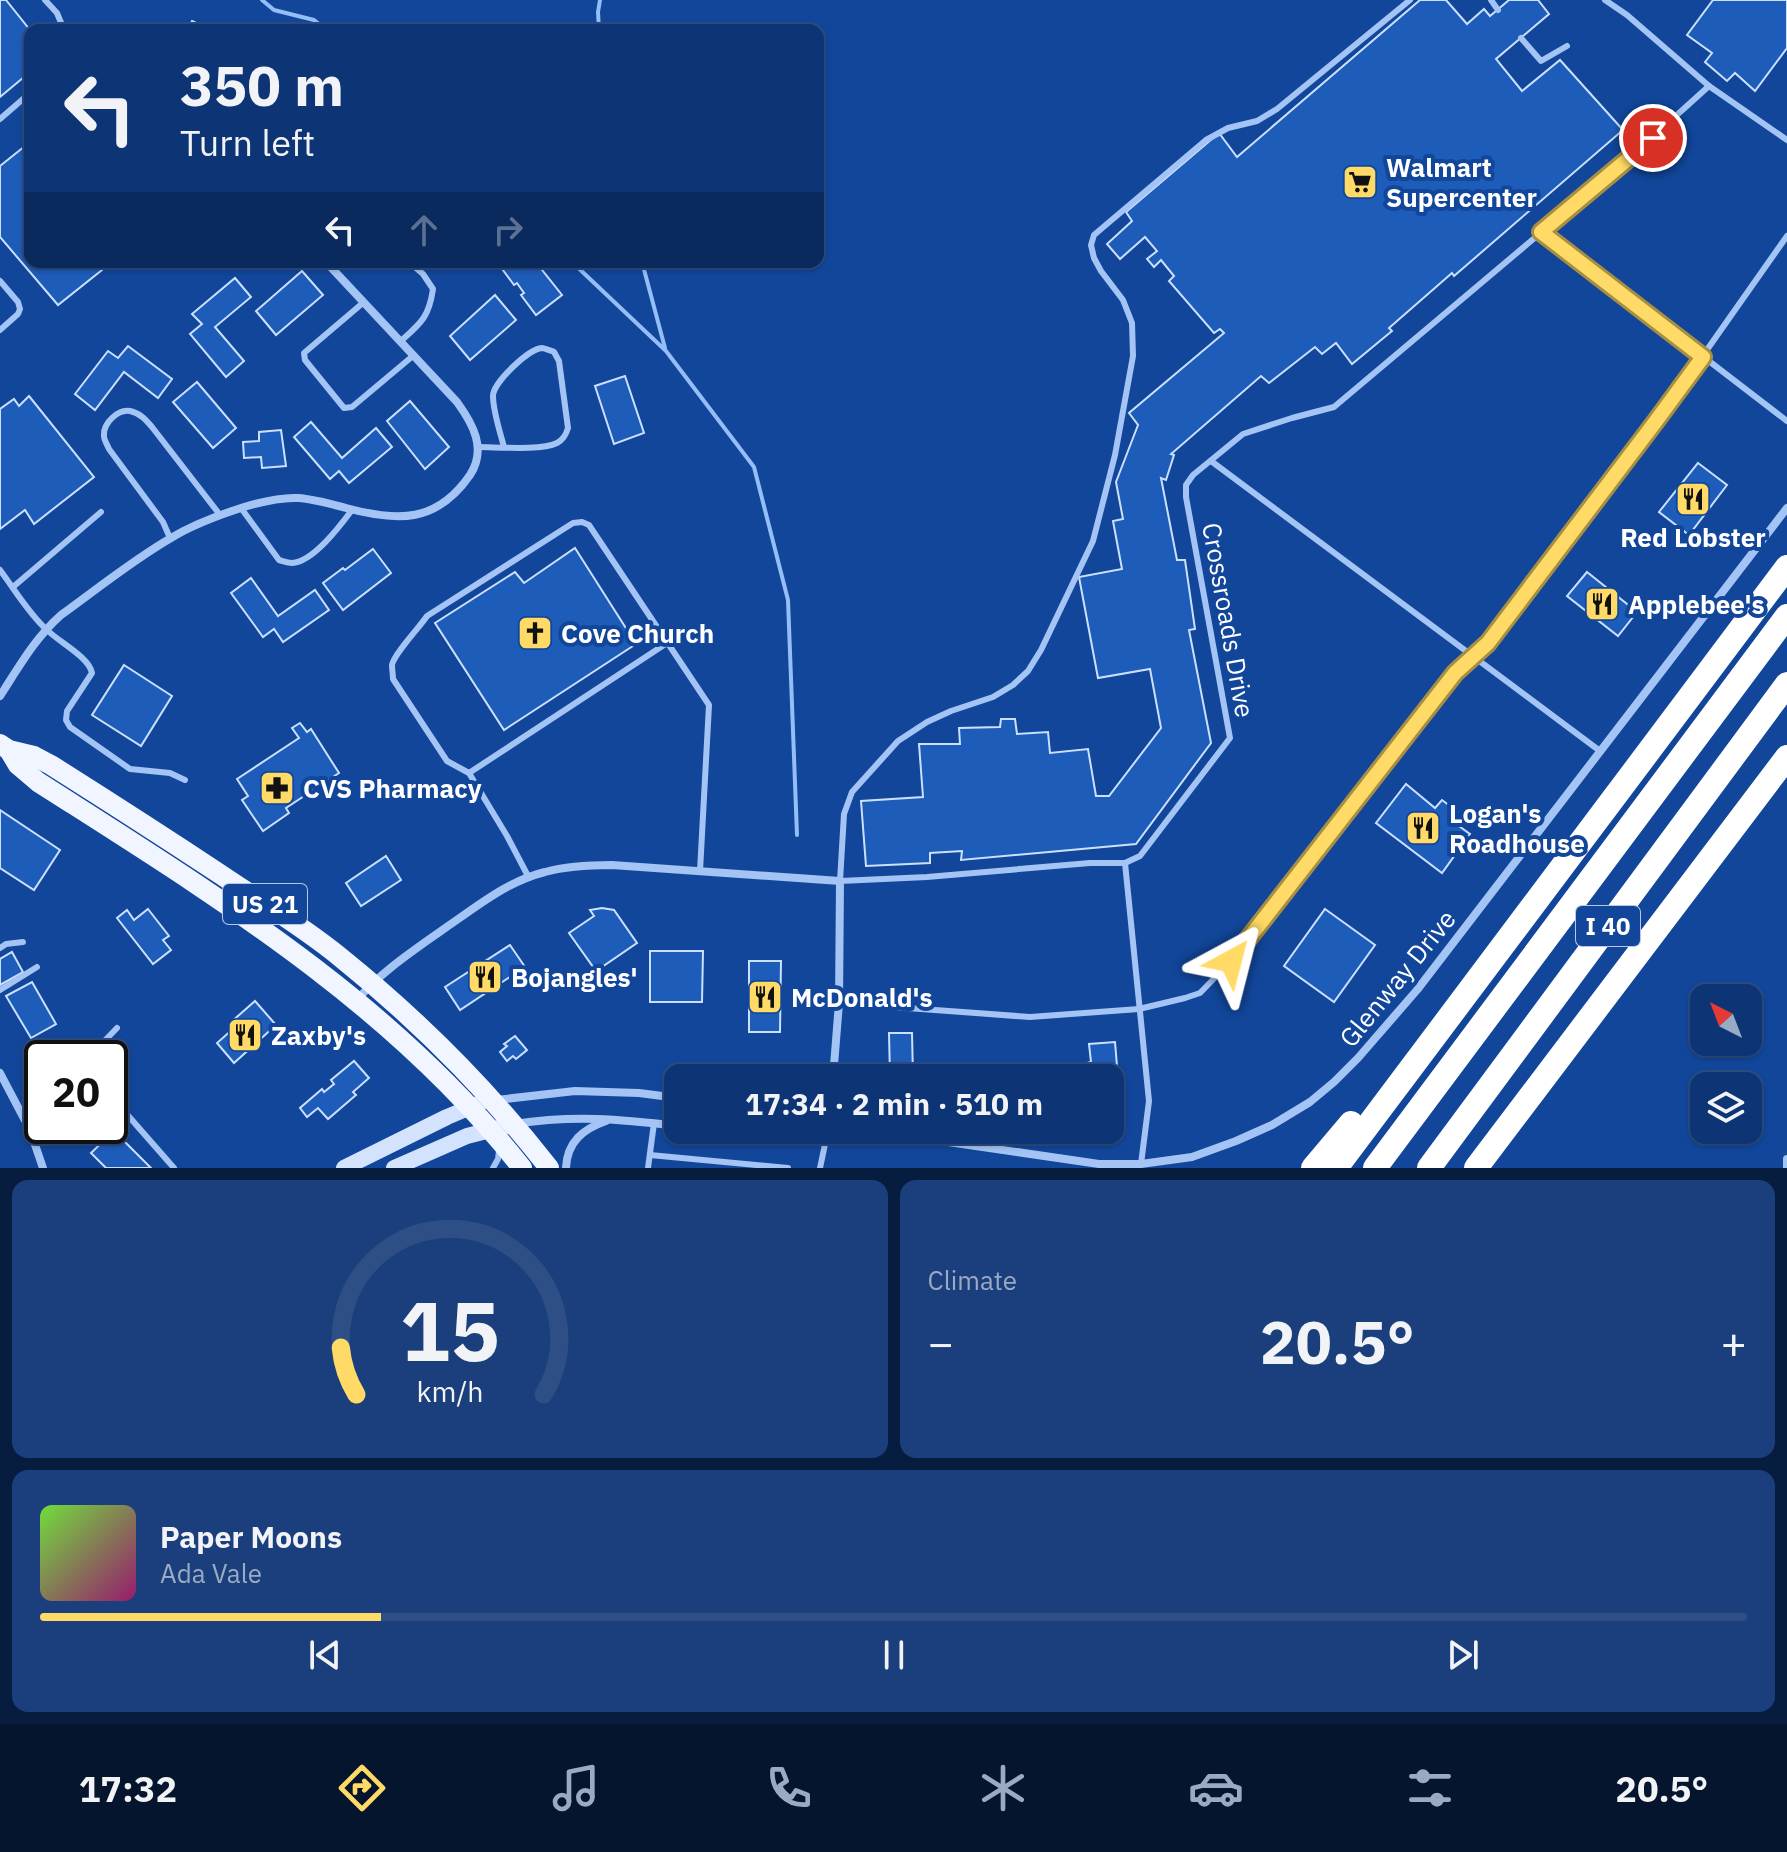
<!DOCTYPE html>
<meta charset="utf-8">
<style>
body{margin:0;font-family:"IBM Plex Sans",sans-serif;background:#1b3f7c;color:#f1f3f6;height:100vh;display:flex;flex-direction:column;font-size:30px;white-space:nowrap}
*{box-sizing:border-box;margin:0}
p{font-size:26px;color:#9aaac5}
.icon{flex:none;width:44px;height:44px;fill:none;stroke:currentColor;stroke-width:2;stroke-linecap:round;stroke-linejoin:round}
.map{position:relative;height:1168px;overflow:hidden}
.panel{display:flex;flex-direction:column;gap:12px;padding:12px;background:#071d40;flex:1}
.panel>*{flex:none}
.guide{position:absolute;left:24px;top:24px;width:800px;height:244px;border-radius:16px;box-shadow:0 2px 6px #0004,0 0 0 2px #2d4f86;background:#0d3474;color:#f1f3f6;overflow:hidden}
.needle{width:52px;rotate:318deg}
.controls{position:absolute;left:1690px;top:984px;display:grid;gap:16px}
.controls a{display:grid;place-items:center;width:72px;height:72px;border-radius:16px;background:#0d3474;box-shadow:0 2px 6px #0004,0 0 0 2px #2d4f86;font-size:40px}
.speed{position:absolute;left:24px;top:1040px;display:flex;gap:16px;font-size:40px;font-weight:700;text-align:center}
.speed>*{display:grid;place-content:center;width:104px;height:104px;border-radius:50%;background:#0d3474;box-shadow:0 2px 6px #0004,0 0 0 2px #2d4f86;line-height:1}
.speed .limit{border:4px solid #111;border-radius:12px;background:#fff;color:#111}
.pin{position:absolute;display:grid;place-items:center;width:68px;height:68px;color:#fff;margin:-34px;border:4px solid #fff;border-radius:50%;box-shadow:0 2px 8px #0007}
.me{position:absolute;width:88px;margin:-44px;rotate:38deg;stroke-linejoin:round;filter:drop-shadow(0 0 6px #0008)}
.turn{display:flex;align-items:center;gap:28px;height:168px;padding:0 24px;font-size:36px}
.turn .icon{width:104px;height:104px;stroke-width:2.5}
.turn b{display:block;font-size:56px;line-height:68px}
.lanes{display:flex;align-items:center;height:76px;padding:0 24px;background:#0003;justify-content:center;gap:40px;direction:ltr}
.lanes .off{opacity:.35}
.big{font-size:60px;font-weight:700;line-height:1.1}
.panel .card{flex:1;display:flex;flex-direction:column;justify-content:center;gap:12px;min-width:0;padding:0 28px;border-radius:16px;background:#1b3f7c}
.panel .dial{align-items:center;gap:0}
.dial svg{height:208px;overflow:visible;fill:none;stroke:#2d4f86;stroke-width:7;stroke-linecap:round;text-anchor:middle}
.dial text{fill:#f1f3f6;stroke:none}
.song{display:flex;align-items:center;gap:24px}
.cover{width:96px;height:96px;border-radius:12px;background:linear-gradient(135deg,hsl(100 70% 55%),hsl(320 70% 35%))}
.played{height:8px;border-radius:4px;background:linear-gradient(90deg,#ffda66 20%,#2d4f86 20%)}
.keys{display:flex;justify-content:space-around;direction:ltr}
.heat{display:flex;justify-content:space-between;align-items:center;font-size:44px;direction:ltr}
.panel .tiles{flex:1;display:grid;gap:12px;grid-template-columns:1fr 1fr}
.card:last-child{grid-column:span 2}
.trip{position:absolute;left:664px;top:1064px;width:460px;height:80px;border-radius:16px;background:#0d3474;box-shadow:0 2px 6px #0004,0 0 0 2px #2d4f86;font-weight:700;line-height:80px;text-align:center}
.dock{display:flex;height:128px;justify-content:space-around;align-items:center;background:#05152e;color:#9aaac5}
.dock .icon{width:56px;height:56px}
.dock .active{color:#ffda66}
.dock b{font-size:36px;color:#f1f3f6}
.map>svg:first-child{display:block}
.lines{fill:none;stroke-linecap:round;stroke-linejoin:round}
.stream{stroke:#95bef8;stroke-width:4}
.building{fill:#1e5cb9;stroke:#cbe0fe;stroke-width:2}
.lane{stroke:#a3c4f4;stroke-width:6}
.street{stroke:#a3c4f4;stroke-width:8}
.secondary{stroke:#d3e3fd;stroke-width:16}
.primary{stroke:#f0f5ff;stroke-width:20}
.highway{stroke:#fff;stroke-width:24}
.route-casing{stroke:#a68e42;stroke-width:20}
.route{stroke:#ffda66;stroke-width:14}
.labels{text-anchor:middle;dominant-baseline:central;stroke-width:8;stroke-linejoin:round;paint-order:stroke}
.shield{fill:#11469a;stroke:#b8c8e1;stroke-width:2}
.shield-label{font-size:24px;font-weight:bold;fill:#fff}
.poi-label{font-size:26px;font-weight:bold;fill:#fff;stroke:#11469a;text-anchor:start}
.street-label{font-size:26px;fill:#fff;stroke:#11469a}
</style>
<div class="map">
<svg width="1787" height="1168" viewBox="0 0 1787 1168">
<rect width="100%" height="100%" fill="#11469a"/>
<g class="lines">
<!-- stream -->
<g class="stream">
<path d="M262 0 274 10 314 20 326 30"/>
<path d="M599 30 598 12 600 0"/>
<path d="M572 262 666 351 754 467 788 600 797 835"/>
<path d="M642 262 665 348"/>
</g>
</g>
<!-- building -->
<g class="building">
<path d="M0 0H6L30 30V72L0 97Z"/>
<path d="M1420 0H1446L1467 24 1484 9 1490 16 1509 0H1538L1549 14 1496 59 1522 91 1560 60 1623 130 1454 276 1452 273 1389 328 1392 331 1352 364 1336 343 1322 354 1315 347 1269 383 1261 376 1171 454 1174 455 1166 480 1161 478 1177 560H1185L1195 629 1189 630 1211 743 1136 844 961 860 962 851 930 853V863L866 866 861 801 923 797 919 744H960L959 728 1000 727 1001 719H1015L1017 734 1048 732 1050 753 1088 749 1096 796H1109L1161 728 1150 669 1098 678 1079 577 1122 569 1113 521 1123 519 1116 482 1138 425 1129 413 1224 333 1220 329 1214 333 1169 281 1174 276 1161 260 1154 267 1147 259 1157 251 1145 237 1120 259 1107 244 1132 221 1126 212 1219 133 1237 157Z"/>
<path d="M1713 0H1787V48L1755 91 1735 73 1727 81 1705 62 1712 53 1687 35Z"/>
<path d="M192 21 210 30H188Z"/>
<path d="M30 142V262H112L58 305 0 237V166Z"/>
<path d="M504 262H539L541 264 539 266 562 295 536 315 521 295 524 293 517 283 514 285 500 266Z"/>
<path d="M302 271 323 295 276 335 256 311Z"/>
<path d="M235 278 251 297 215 327 244 361 226 377 190 334 202 324 192 314Z"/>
<path d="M495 295 516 320 470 360 450 336Z"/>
<path d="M128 346 172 379 158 398 124 372 95 410 75 394 108 351 118 358Z"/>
<path d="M625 376 644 433 614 444 595 386Z"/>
<path d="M197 382 236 428 213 448 173 402Z"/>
<path d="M29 396 94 477 34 524 25 510 0 529V409L14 399 19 406Z"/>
<path d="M410 401 449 447 425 469 387 421Z"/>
<path d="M311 422 342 458 376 428 392 447 349 483 339 471 330 479 294 437Z"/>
<path d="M281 430 286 466 262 468 261 457 244 458 243 442 259 441V432Z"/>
<path d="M1698 463 1727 485 1689 535 1659 512Z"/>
<path d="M575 548 636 644 504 730 435 623 515 572 524 583Z"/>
<path d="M373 549 391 573 343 610 323 583 343 568 345 570Z"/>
<path d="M1587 572 1637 612 1618 636 1567 596Z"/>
<path d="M251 578 278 616 315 590 329 610 283 642 274 629 263 637 231 593Z"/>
<path d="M124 665 172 696 141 746 92 715Z"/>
<path d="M300 723 307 732 311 729 339 773 286 808 289 813 263 831 242 800 248 796 237 779 299 738 292 728Z"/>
<path d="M1406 784 1435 808 1442 800 1458 812 1452 821 1470 834 1442 873 1376 823Z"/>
<path d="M0 810 60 850 34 890 0 868Z"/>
<path d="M386 856 401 880 361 906 346 883Z"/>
<path d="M602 908 614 910 637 943 596 971 569 933 594 916 590 910Z"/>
<path d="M148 909 169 936 163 940 171 950 153 964 117 918 127 910 134 920Z"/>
<path d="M1325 909 1375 945 1334 1002 1284 966Z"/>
<path d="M510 945 525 967 460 1010 445 987Z"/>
<path d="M650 951H703L702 1002H650Z"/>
<path d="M12 952 23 972 0 985V959Z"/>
<path d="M749 961H781L780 1032H749Z"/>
<path d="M32 982 56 1024 31 1038 6 996Z"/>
<path d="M255 1001 276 1025 234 1063 217 1043 234 1028 230 1023Z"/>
<path d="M889 1033H912L913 1076 890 1077Z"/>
<path d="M515 1036 527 1050 516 1059 513 1056 507 1061 500 1052 507 1046 504 1044Z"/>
<path d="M1115 1042 1119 1090 1110 1091V1078H1093L1088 1076 1087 1063 1091 1062 1089 1044Z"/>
<path d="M354 1061 369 1078 353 1092 356 1095 328 1119 318 1108 307 1117 300 1108 322 1089 324 1092 334 1084 331 1080Z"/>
<path d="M114 1131 151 1168H106L91 1153Z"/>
</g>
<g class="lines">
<!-- lane -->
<g class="lane">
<path d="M45 0 57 13 64 30"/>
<path d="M1410 0 1277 109 1257 121 1228 128 1206 140 1094 235 1091 245 1094 258 1101 271 1123 300 1132 323 1133 356 1115 455 1093 541 1041 650 1028 671 1013 685 993 697 951 711 927 722 898 741 852 792 844 814 840 881 927 877 1090 863H1125L1140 856 1230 738 1186 497V485L1193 475 1243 434 1292 418 1334 407 1626 161 1709 86"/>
<path d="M1491 0 1498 10"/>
<path d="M1605 0 1627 15 1709 86 1787 140"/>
<path d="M1521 38 1541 61 1567 46"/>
<path d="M0 119 30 93"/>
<path d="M1541 232 1787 421"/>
<path d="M0 281 18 302 20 309 18 314 0 330"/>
<path d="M364 302 304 353 305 360 344 408 352 407 414 355"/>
<path d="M401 341C421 323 429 317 433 289L423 274 409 262"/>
<path d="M478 447C497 447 541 451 557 443 563 440 566 435 568 428L559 361 554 352C552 351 543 348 542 348 528 349 493 383 493 396 493 411 500 432 504 447"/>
<path d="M1211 461 1600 751"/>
<path d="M241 508 279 560C283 561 287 563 292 563 313 562 340 526 352 510"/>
<path d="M170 538 163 522 109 449C107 444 104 440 104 436 103 423 118 409 130 411 140 413 146 420 152 427L220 515"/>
<path d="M0 570C15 590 29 614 47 630 59 642 89 657 92 673L67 711 66 720 70 727 130 769 170 773 185 780"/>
<path d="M13 587 101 512"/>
<path d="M469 773 667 643"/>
<path d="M1125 863 1149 1101 1141 1164"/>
<path d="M529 878 507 836 469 773 447 761 393 679C393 674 392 670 392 665 394 654 419 628 427 616L573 523 582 522 589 525 709 705 700 871"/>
<path d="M0 948 6 944 23 942"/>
<path d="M0 990 37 967"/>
<path d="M839 1003 1030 1017 1139 1009 1185 998 1200 993 1233 959 1455 673 1488 643 1678 391 1787 236"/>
<path d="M88 1058 117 1028"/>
<path d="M110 1095 174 1168"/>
<path d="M650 1155 788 1168"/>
<path d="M493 1168 498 1159 499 1151"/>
<path d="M648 1168 654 1123"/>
<path d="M820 1168 828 1130"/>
</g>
<!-- street -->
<g class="street">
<path d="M0 696C19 667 35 638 61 615 97 589 133 560 171 538 194 524 219 515 244 507 261 502 281 497 298 498 314 499 331 504 346 508 398 522 437 523 470 475 487 449 473 424 457 402L326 262"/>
<path d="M357 1000C383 970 416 949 448 926 479 905 508 881 545 872 567 866 589 865 612 865L840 881 839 1003 833 1078"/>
<path d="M0 1073 30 1130 43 1168"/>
<path d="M496 1100 575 1091 639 1093 678 1098"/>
<path d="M514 1124C573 1115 620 1119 678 1126"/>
<path d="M715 1130 810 1135 819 1130"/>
<path d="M866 1130 1099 1164H1141L1192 1157 1236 1141 1272 1125 1310 1102 1334 1082 1358 1058 1417 990 1787 508"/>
<path d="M566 1168C567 1142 583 1129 606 1121"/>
<path d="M1787 1168V1159"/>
</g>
<!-- secondary -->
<g class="secondary">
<path d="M344 1168 447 1117 480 1103"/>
<path d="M394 1168 467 1136 514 1124"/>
</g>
<!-- primary -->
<g class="primary">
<path d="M0 744 9 750 34 756 51 765C108 801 164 837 220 874 260 901 302 926 340 957 417 1019 488 1090 549 1168"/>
<path d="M9 750 18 765 38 782C213 894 392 1002 522 1168"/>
</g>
<!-- highway -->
<g class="highway">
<path d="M1313 1168 1351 1123"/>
<path d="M1336 1168 1787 567"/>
<path d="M1375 1168 1787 616"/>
<path d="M1429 1168 1787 684"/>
<path d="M1476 1168 1787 757"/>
</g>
</g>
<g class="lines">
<!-- route casing -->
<g class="route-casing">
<path id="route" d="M1231 961 1455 673 1488 643 1656 421 1703 357 1541 232 1653 138"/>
</g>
<!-- route -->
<use href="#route" class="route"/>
</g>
<!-- icons -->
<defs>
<g id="supermarket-square" transform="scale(1.8)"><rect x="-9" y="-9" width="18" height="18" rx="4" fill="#ffda66" stroke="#11469a"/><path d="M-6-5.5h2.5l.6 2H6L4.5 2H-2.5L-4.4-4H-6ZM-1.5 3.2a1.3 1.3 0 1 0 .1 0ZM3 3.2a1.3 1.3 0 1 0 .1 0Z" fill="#111"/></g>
<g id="restaurant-square" transform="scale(1.8)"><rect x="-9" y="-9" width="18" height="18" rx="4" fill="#ffda66" stroke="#11469a"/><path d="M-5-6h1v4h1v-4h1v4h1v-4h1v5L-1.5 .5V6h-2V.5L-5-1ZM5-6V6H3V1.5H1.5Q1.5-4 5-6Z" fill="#111"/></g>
<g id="church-square" transform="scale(1.8)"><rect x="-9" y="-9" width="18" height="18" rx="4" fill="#ffda66" stroke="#11469a"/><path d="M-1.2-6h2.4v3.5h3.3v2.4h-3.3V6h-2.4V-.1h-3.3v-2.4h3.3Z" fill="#111"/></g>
<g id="pharmacy-square" transform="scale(1.8)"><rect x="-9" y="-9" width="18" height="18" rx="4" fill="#ffda66" stroke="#11469a"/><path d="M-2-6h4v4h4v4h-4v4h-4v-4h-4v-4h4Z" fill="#111"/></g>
</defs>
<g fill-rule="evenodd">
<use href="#supermarket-square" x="1360" y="182"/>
<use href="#restaurant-square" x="1693" y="499"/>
<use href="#restaurant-square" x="1602" y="604"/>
<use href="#church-square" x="535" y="633"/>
<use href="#pharmacy-square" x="277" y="788"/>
<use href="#restaurant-square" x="1423" y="828"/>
<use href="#restaurant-square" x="485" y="977"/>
<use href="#restaurant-square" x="765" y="997"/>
<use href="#restaurant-square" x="245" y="1035"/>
</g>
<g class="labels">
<!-- shield labels -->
<g class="shield">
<rect x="223" y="884" width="84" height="40" rx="6"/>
<rect x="1576" y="906" width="64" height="40" rx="6"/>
</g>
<g class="shield-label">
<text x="265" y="904">US 21</text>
<text x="1608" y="926">I 40</text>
</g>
<!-- poi labels -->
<g class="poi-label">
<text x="1386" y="167">Walmart<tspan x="1386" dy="30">Supercenter</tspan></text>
<text x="1693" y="537" text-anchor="middle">Red Lobster</text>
<text x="1628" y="604">Applebee's</text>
<text x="561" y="633">Cove Church</text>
<text x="303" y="788">CVS Pharmacy</text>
<text x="1449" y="813">Logan's<tspan x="1449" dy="30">Roadhouse</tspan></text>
<text x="511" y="977">Bojangles'</text>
<text x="791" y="997">McDonald's</text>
<text x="271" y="1035">Zaxby's</text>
</g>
<!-- street labels -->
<g class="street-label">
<text transform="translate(1229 620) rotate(80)">Crossroads Drive</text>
<text transform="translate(1397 978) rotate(-51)">Glenway Drive</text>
</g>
</g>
</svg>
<div class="controls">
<a><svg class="needle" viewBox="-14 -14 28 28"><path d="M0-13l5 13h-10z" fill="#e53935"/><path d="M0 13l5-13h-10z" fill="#9aaac5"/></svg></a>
<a><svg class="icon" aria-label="layers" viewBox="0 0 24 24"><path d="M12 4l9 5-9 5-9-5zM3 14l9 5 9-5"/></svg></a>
</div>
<div class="speed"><div class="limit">20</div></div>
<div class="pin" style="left:1653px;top:138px;background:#d93025"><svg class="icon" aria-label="arrive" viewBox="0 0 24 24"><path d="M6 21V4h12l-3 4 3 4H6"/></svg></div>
<svg class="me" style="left:1231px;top:961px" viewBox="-20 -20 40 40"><path d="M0-17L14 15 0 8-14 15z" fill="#ffda66" stroke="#fff" stroke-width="4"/></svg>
<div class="trip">17:34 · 2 min · 510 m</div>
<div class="guide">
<div class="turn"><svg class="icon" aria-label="left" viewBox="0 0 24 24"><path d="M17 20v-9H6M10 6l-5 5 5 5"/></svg><div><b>350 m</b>Turn left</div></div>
<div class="lanes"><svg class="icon" aria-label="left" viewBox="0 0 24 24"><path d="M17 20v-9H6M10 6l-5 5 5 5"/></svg><svg class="icon off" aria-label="ahead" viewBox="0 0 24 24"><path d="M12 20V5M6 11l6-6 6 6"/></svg><svg class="icon off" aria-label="right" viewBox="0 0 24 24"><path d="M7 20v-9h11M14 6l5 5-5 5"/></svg></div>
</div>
</div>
<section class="panel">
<div class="tiles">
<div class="card dial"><svg viewBox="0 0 100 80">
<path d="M14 69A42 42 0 1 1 86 69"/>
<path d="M14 69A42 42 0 0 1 8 51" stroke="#ffda66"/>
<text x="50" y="56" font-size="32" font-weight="700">15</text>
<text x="50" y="72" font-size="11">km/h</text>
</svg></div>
<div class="card"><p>Climate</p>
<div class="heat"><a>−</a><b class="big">20.5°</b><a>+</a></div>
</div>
<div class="card">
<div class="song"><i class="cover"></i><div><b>Paper Moons</b><p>Ada Vale</p></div></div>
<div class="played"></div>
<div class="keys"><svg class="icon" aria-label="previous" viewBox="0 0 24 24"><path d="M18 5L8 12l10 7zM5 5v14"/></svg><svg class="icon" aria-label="pause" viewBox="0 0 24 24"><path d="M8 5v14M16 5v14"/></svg><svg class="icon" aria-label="next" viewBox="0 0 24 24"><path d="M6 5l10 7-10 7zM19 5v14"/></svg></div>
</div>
</div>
</section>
<nav class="dock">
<b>17:32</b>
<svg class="icon active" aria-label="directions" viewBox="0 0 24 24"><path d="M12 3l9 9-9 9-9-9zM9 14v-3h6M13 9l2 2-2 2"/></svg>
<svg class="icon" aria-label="music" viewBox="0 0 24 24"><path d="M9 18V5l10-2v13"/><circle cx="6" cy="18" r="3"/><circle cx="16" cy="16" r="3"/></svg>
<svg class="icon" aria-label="phone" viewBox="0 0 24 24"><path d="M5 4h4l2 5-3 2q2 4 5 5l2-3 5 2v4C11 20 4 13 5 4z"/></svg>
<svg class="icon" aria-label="climate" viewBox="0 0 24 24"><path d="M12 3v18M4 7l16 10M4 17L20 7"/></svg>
<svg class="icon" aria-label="car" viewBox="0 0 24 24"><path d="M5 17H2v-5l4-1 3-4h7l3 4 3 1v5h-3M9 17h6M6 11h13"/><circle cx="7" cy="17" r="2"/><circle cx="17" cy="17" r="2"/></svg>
<svg class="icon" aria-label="filters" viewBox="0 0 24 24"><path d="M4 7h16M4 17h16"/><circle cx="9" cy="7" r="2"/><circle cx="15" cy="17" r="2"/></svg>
<b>20.5°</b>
</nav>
